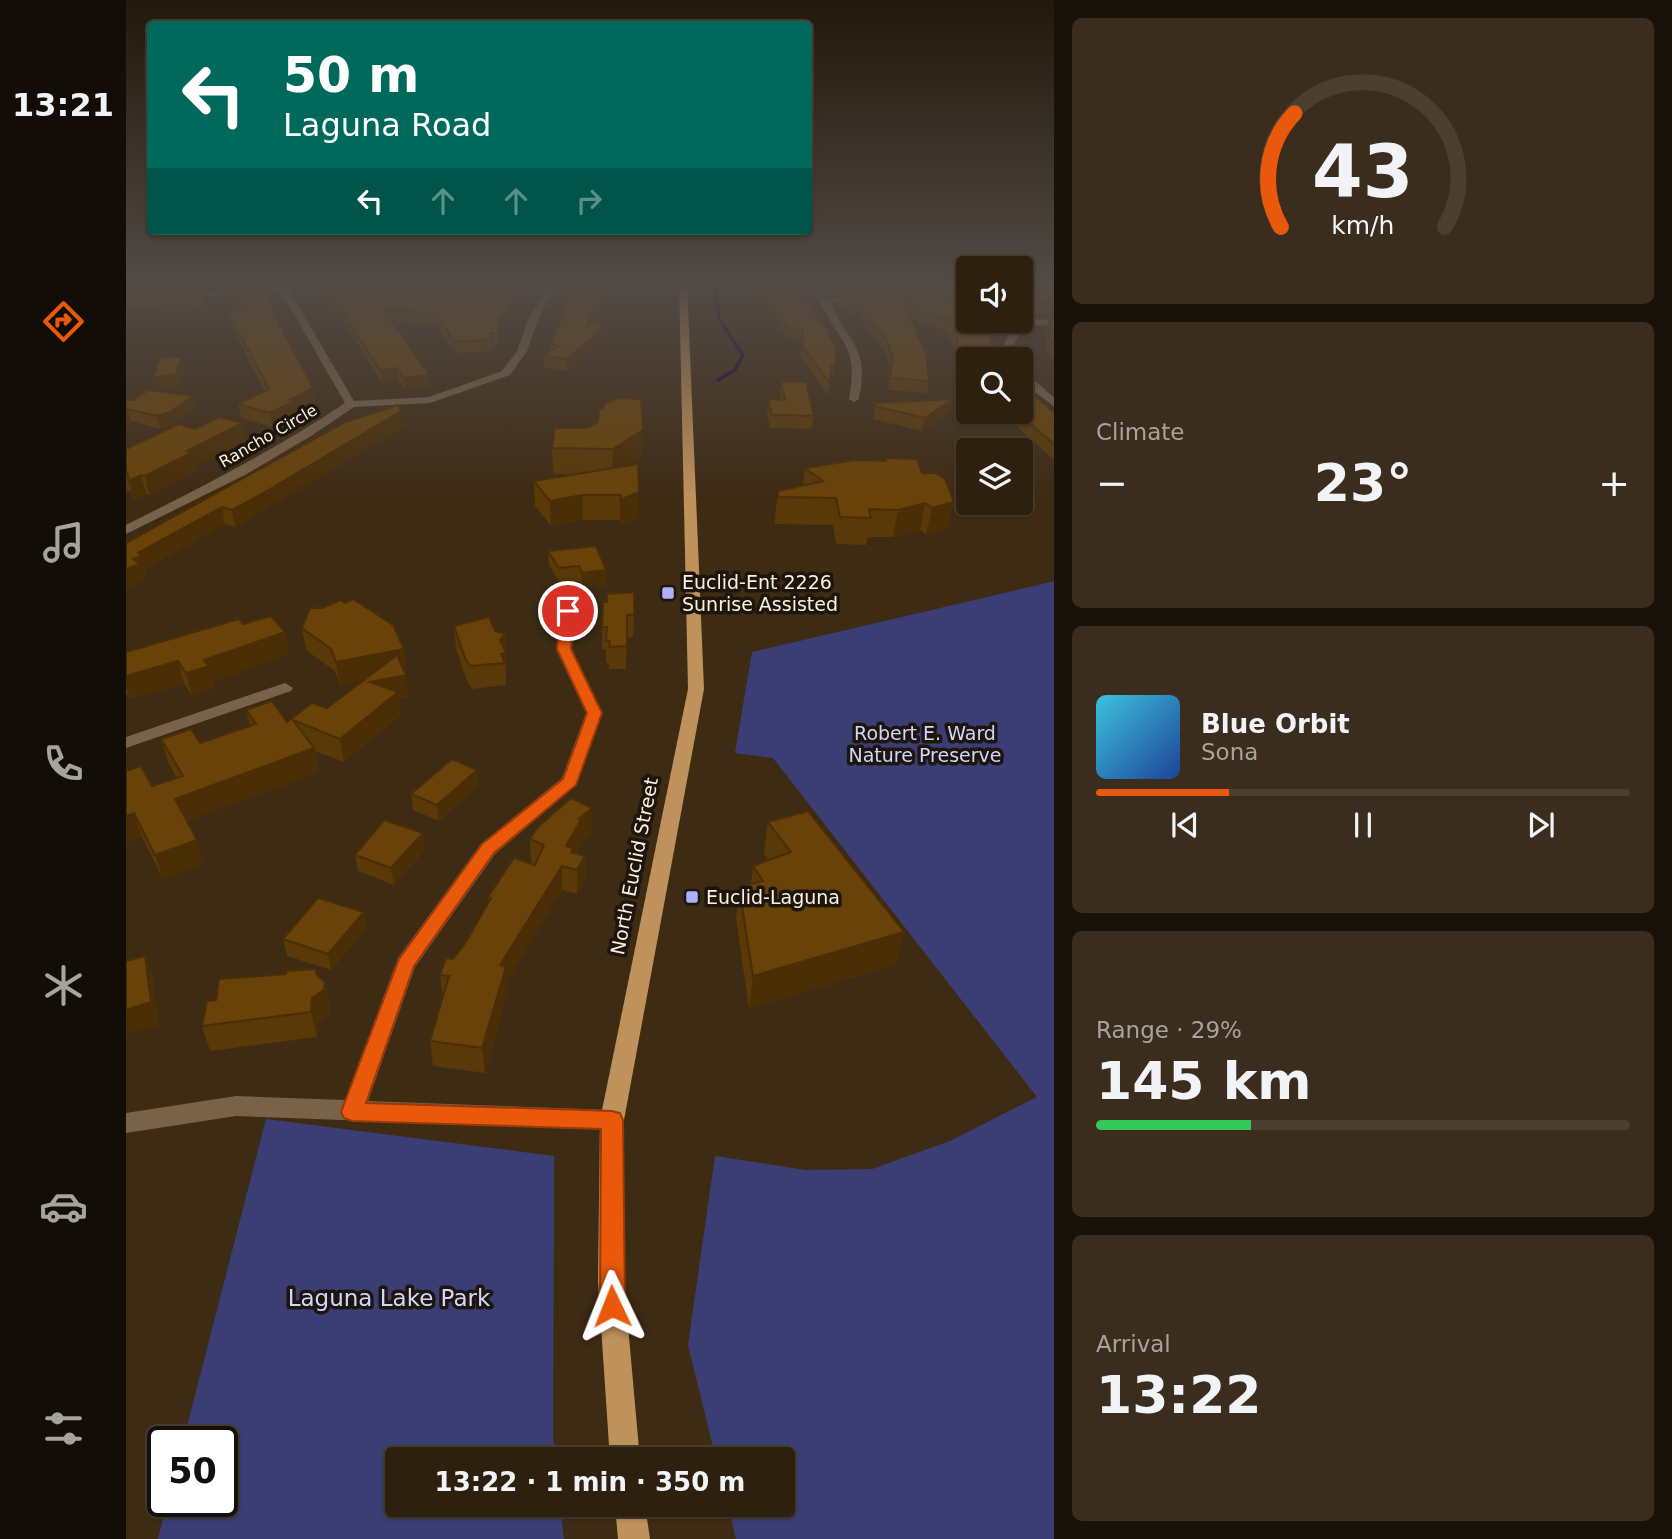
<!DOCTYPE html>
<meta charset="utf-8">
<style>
body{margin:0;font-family:"DejaVu Sans",sans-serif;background:#3a2d1d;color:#f1f3f6;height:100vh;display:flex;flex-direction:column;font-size:26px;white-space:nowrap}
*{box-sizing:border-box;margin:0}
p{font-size:23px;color:#a7a39e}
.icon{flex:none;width:38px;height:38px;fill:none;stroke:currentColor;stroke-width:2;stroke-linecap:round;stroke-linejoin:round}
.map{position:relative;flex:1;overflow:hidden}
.side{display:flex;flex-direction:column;gap:18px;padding:18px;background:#191208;width:618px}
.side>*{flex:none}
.banner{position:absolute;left:21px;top:21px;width:665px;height:214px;border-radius:7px;box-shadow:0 2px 5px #0004,0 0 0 2px #493e2f;background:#00695c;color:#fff;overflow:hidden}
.fabs{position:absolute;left:830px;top:256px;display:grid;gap:14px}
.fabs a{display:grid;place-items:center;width:77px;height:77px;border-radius:7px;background:#2e200f;box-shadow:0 2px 5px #0004,0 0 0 2px #493e2f;font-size:35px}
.speed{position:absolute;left:21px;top:1426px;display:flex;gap:14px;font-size:35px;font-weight:700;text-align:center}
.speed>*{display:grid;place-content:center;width:91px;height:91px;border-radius:50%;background:#2e200f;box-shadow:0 2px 5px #0004,0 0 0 2px #493e2f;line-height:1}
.speed .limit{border:4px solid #111;border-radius:10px;background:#fff;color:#111}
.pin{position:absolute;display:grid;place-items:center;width:60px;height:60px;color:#fff;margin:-30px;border:4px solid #fff;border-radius:50%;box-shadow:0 2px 7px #0007}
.me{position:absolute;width:77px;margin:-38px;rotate:358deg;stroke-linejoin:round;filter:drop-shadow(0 0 5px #0008)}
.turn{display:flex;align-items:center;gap:24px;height:147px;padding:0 21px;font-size:32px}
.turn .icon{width:91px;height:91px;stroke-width:2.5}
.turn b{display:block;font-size:49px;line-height:60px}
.lanes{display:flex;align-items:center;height:66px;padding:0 21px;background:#0003;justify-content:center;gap:35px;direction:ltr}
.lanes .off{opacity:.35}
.big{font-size:52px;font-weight:700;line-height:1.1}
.side .card{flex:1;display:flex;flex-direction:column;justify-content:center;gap:10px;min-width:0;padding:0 24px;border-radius:10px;background:#3a2d1d}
.side .dial{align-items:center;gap:0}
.dial svg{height:182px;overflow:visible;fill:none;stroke:#493e2f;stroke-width:7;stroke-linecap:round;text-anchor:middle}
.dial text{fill:#f1f3f6;stroke:none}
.song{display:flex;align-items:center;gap:21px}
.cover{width:84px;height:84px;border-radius:10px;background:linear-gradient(135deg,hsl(190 70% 55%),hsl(220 70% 35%))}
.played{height:7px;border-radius:4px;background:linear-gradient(90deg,#ea580c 25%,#493e2f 25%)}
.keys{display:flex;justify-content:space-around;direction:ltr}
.heat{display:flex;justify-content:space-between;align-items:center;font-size:38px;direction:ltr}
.charge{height:10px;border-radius:5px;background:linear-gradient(90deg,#34c759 29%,#493e2f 0)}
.trip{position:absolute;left:259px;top:1447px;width:410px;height:70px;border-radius:7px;background:#2e200f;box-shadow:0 2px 5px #0004,0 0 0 2px #493e2f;font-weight:700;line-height:70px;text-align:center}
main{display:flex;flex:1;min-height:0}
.tab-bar{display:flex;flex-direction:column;width:126px;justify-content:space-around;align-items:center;background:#120d06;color:#a7a39e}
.tab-bar .icon{width:49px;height:49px}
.tab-bar .current{color:#ea580c}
.tab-bar b{font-size:32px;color:#f1f3f6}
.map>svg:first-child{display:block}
.green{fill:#3b3e74}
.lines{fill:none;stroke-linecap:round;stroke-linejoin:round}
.stream{stroke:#0f0341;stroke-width:3.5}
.minor{fill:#786248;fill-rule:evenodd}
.major{fill:#c0925b;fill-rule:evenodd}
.wall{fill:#593907}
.shaded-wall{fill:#492e06}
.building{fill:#684208;stroke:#492e06;stroke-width:2}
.route{fill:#ea580c;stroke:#983908;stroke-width:2}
.poi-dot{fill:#a9b0fc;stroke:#1e160c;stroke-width:2.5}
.labels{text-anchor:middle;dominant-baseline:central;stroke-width:7;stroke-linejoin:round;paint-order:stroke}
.far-street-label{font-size:16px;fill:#fcf0e2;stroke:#1e160c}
.poi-label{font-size:19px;fill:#fcf0e2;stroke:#1e160c;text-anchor:start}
.park-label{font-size:19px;fill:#d1d6fe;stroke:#1e160c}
.street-label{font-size:19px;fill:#fcf0e2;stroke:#1e160c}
.near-park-label{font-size:23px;fill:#d1d6fe;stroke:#1e160c}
</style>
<main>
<nav class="tab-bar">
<b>13:21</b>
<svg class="icon current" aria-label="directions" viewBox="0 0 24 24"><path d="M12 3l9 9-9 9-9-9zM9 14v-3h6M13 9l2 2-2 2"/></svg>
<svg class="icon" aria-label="music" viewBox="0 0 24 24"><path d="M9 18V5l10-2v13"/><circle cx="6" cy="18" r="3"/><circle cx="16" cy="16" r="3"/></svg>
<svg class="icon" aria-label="phone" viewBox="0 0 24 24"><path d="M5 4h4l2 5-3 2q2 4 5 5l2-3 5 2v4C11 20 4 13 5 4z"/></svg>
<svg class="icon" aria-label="climate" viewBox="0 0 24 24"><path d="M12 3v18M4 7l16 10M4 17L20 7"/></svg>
<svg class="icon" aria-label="car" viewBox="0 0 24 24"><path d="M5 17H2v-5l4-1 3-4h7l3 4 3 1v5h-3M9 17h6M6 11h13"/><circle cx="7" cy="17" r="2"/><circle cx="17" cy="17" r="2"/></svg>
<svg class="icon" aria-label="filters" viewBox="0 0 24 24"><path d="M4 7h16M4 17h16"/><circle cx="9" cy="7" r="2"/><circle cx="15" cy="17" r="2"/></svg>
</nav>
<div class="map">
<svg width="929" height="1539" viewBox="0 0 929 1539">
<rect width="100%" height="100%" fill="#3e2b14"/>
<!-- green -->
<g class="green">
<path d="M929 581 928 1539H610L602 1505H656V1460L590 1459 562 1345 589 1156 679 1170 746 1169 824 1141 911 1097 647 758 609 753 626 652Z"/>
<path d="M140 1119 428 1156 427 1437 429 1459 271 1460V1505H434L438 1539H32L41 1502H96V1442H57Z"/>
</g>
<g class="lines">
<!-- stream -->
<path class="stream" d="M589 282 593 319 617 355 609 370 592 380"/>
<!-- minor -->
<g class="minor">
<path d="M425 282H433L413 317 401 351 384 375 304 403 228 407 185 436 119 475 0 534V525C75 487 149 450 219 403L156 293 56 297 53 296V292L162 288 228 401 303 397 376 371 391 351 403 317Z"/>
<path d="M764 282H773L795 298 788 300 774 293Z"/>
<path d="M738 294V298L735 299 704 302C723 345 744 346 733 399L728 402 723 399C734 346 713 343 693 300Z"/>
<path d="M894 318 929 320V326L898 324 888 345 894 359H884L878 345 888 323 882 320H894Z"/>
<path d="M894 368 929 398V407L894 381Z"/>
<path d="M442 607 449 611 446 649 476 713 450 785 369 854 289 967 242 1101 486 1110 494 1113 498 1120 494 1127 486 1130 110 1116 0 1133V1113L110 1096 219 1100 272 958 355 844 436 778 460 713 430 649 435 611Z"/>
<path d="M159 683 167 688 165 691 0 748V737Z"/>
</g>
<!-- major -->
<g class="major">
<path d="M553 282H561L578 689 498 1120V1281L514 1460H484L472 1281 474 1120 562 689Z"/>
<path d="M489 1505H519L524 1539H492Z"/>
</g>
</g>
<!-- wall -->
<g class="wall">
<path d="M103 282H134L135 283 146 296 148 308H146L189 402 170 412V415L147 427 115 418 112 404 139 391 104 323 101 310 116 309 110 296 108 285H104Z"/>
<path d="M192 282H291L327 294 307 282H401L380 326 372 332 373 345H366L367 351 329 353 312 326 264 320 303 375 304 387 279 390 272 380 256 382Z"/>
<path d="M450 282H492L489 290H481L468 323 477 339 440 371 418 367 417 355 425 350V344Z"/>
<path d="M629 282H665L709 365 707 376H705L702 394 674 357 676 340 661 339Z"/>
<path d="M687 282H750L749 289 771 287 800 297 823 302 793 292 794 283 793 282H842V320L882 323 842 359V377L829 363V348L819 329 794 324 780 309 803 381 801 393 762 390 765 368 757 348 732 316H728L713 304 714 294 704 296Z"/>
<path d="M894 282H929V362L920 349 921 328 924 317H922V314L894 313Z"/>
<path d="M655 382 688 416 686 429 644 428 641 412 642 399 655 400 654 394Z"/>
<path d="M68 396 70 408 47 424 34 429 5 421 0 426V400Z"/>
<path d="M827 399 824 411 796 431 747 419 749 403Z"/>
<path d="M874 411 929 413V461Z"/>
<path d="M277 427 109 527 99 524 19 569 20 573 17 574 19 581 0 543Z"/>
<path d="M429 428 516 456 499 466 513 517 494 526V520H457L425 526 409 506 408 481 452 474H427L426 448Z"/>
<path d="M69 429 120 441 70 467 71 471 23 495 20 494 8 500 5 491H0V449Z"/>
<path d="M759 458 796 473 822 529 800 535 794 530 767 537H742L740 545 710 544 707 525 649 524V518L652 491 677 485 679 468 758 461Z"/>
<path d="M470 546 480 585 456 587 453 581 434 583 423 565 422 551Z"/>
<path d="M477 602 508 615 507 637H501L500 669H483V663H480V650L476 649Z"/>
<path d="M117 624 159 632 163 654 86 682 88 688 66 696 58 684 4 699 0 693V652Z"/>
<path d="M328 626 369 631 379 634 381 676H380V685L346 689 341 681 330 649Z"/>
<path d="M176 628 281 671 279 672 283 697 273 699 275 715 218 762 189 751 193 772 61 821 71 840 78 864 37 879 16 837 0 843V771L26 786 51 778 42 762 35 739 74 743 124 726 120 710 161 722 201 708 238 680 214 685 209 671 180 650Z"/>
<path d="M352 786 313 821 287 810 285 794Z"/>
<path d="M642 822 778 932 770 965 623 1008 610 919 613 887 625 884 627 866 643 860 638 853Z"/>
<path d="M297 833 299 850 268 885 232 871 229 855Z"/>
<path d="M466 833 455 842V844L450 853 459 880 451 894 436 890 381 981 382 992 359 1073 307 1066 304 1041 317 998 314 975 338 945 362 903V897L405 863 404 839Z"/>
<path d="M238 912 241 928 205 970 161 956 157 939Z"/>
<path d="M192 976 199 982 204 1007 203 1015 192 1023 191 1037 84 1051 76 1026 90 1000Z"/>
</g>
<!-- shaded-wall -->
<g class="shaded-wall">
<path d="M17 282H80L81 287 0 293V283Z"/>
<path d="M396 282H401L380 326 372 332V321Z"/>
<path d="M480 282H481V290L461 338V327Z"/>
<path d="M730 282H750L748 290 715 293 714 294 704 296 705 285Z"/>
<path d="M79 288 81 298V316L64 317V314L0 319V308L62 304Z"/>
<path d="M142 296H146L148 308H144Z"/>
<path d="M730 305H733L732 316H728Z"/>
<path d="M874 320H882V323L861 341 863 330Z"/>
<path d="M477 328V339L440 371V360Z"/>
<path d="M56 357 59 369 53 387 30 390 27 378Z"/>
<path d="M271 368 272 380 256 382 254 370Z"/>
<path d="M303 375 304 387 279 390 278 378Z"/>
<path d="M187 388 189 402 170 412V415L147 427 144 413 164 400Z"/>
<path d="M68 396 70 408 47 424 34 429 31 416Z"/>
<path d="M827 399 824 411 796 431 799 418Z"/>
<path d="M1 409 5 421 0 426V410Z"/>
<path d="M275 411 277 427 109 527 106 510Z"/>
<path d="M117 423 120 441 70 467 71 471 23 495 19 476 61 451Z"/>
<path d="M517 430 516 456 486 474 487 449Z"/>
<path d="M15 475 20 494 8 500 3 481Z"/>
<path d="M513 492V517L494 526V500Z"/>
<path d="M457 495V520L425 526 424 501Z"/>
<path d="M828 502 822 529 800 535 806 508Z"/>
<path d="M799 503 794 530 767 537 772 510Z"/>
<path d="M96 507 99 524 19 569 20 573 17 574 19 581 0 588V569L12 553Z"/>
<path d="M480 570V585L456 587V573Z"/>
<path d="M159 632 163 654 86 682 88 688 66 696 60 673 78 660Z"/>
<path d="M379 634 381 676H380L379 663H376L374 640Z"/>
<path d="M278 649 281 671 214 685 210 662Z"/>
<path d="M52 661 58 684 4 699 0 686V676Z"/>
<path d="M280 675 283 697 273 699 275 715 218 762 214 739 244 682Z"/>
<path d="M188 748 193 772 56 823 49 799Z"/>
<path d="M351 770 352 786 313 821 311 805Z"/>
<path d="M466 808V833L455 842V844L447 859 440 846 453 819Z"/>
<path d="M8 813 16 837 0 843V816Z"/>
<path d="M297 833 299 850 268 885 265 868Z"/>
<path d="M71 840 78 864 37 879 29 855Z"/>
<path d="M459 856V880L451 894V870Z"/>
<path d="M436 866V890L381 981 382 992 359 1073 356 1048 374 965Z"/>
<path d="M238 912 241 928 205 970 202 954Z"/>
<path d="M778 932 770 965 623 1008 627 976Z"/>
<path d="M19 956 27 978 33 1025 0 1035V1010Z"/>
<path d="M190 969 195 992 199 982 204 1007 203 1015 192 1023 191 1037 185 1012Z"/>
</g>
<!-- building -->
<g class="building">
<path d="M197 282H291L331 296 334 289 323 282H396L380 315 372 321 373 333H365L366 340 328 342 312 315 256 308 303 375 278 378 271 368 254 370Z"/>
<path d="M450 282H480L461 327 471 320 477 328 440 360 417 355 432 346 425 344Z"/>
<path d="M635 282H665L700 328 710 347 709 365 706 364 703 382 676 346 677 329 662 328Z"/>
<path d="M701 282H730L705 285Z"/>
<path d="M797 282H842V296Z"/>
<path d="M894 282H929V306H924V303L895 301 894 302Z"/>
<path d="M139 283 146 296H142L146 310 187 388 164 400 168 401 144 413 112 404 143 389 101 310 119 308 107 284Z"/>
<path d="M778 286 800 297 842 306V320H874L863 330 866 348 872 359H842V362L831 351 832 336 821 317 796 313 771 287Z"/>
<path d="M771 287 800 353 803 381 764 378 767 356 759 337 733 305H730L715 293Z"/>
<path d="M79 288V305L62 307V304L0 308V294Z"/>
<path d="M924 317H929V346L923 338Z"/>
<path d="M56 357 50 374 27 378 34 358Z"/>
<path d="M655 382H680L688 416 646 415 642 399 659 400Z"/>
<path d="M894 384 929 413V445L890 411H894Z"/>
<path d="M22 390 68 396 44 412 31 416 1 409 0 410V400H7Z"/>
<path d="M491 398 515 399 517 430 487 449 426 448 429 428H460L472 422 473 409H477L478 404Z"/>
<path d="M827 399 799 418 749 406V403Z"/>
<path d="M272 405 275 411 134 495 106 510 96 507 12 553 16 556 7 559 14 564 0 569V543L219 422Z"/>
<path d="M94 417 117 423 61 451 67 452 19 476 15 475 3 481 1 472H0V449L53 424 69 429Z"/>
<path d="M759 458 791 459 796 473H810L819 479 828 502 806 508 799 503 772 510 743 509 745 518 714 517 710 498 652 497V491L697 481 679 468 729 460 760 461Z"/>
<path d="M512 464 513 492 494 500 495 495H457L424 501 408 481Z"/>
<path d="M470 546 480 570 456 573 453 566 433 568 422 551Z"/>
<path d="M508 592V615H501V646L483 647 484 641H480L481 627H476L477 602H481V594Z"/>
<path d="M227 599 267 625 278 649 210 662 205 649 176 628 184 608H196L215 600 219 603Z"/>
<path d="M145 616 159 632 78 660 83 666 60 673 52 661 0 676V652L113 619 117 624Z"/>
<path d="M363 617 369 631 379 634 374 640 380 653 375 654 379 663 344 666 339 658 328 626Z"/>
<path d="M271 655 280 675 244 682 272 692 214 739 167 720 188 748 49 799 71 840 29 855 8 813 0 816V771L15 766 26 786 57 776 35 739 65 729 74 743 130 724 120 710 146 701 161 722 186 703 201 708Z"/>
<path d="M326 759 351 770 311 805 285 794Z"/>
<path d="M445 798 466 808 453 819 455 820 440 846 447 848 445 852 459 856 451 870 436 866 374 965 380 967 356 1048 304 1041 323 976 314 975 320 958 327 959 338 945 365 898 362 897 388 858 409 865 418 845 404 839 413 826Z"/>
<path d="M682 811 778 932 627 976 613 887 637 881 627 866 665 852 642 822Z"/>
<path d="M258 820 297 833 265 868 229 855Z"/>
<path d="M192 898 238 912 202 954 157 939Z"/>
<path d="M19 956 25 1002 0 1010V961Z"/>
<path d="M190 969V974L199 982 198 990 186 998 185 1012 76 1026 81 1001 90 1000 93 979 160 974 161 971Z"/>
</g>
<!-- sky -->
<linearGradient id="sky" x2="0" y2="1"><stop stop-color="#22180b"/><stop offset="0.57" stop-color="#524a45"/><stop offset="1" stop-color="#524a45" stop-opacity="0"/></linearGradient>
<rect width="929" height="497" fill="url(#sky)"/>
<!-- route -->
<path class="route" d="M442 607 448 611 445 649 476 713 450 785 368 853 288 966 240 1103 486 1111 494 1113 497 1120 499 1306 495 1314 486 1318 478 1314 474 1306 475 1129 226 1121 218 1118 215 1112 273 959 356 844 437 779 461 713 431 649 435 611Z"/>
<!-- markers -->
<g class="poi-dot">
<rect x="535" y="586" width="14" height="14" rx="3.5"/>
<rect x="559" y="890" width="14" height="14" rx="3.5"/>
</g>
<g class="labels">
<!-- far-street labels -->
<g class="far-street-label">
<text transform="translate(142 436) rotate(-30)">Rancho Circle</text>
</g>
<!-- poi labels -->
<g class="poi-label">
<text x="556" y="582">Euclid-Ent 2226<tspan x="556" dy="22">Sunrise Assisted</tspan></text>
<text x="580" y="897">Euclid-Laguna</text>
</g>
<!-- park labels -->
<g class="park-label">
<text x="799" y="733">Robert E. Ward<tspan x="799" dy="22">Nature Preserve</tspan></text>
</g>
<!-- street labels -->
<g class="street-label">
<text transform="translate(508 866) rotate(-79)">North Euclid Street</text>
</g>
<!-- near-park labels -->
<g class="near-park-label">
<text x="263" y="1298">Laguna Lake Park</text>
</g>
</g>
</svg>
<div class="fabs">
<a><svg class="icon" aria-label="sound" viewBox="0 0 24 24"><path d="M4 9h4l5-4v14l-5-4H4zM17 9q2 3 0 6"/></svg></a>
<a><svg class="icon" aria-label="search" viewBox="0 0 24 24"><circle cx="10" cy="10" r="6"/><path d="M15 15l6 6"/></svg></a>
<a><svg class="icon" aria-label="layers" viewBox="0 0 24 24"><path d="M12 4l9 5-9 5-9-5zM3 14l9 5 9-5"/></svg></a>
</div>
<div class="speed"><div class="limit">50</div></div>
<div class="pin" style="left:442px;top:611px;background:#d93025"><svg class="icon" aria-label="arrive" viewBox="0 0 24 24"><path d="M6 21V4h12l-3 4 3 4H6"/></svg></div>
<svg class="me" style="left:486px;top:1306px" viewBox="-20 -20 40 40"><path d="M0-17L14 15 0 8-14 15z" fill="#ea580c" stroke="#fff" stroke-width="4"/></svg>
<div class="trip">13:22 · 1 min · 350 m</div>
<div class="banner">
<div class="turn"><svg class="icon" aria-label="left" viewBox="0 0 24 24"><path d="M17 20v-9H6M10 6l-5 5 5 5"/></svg><div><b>50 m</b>Laguna Road</div></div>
<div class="lanes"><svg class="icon" aria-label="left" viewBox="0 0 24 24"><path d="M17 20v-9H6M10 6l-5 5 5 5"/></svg><svg class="icon off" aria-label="ahead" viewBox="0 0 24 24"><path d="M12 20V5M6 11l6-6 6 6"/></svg><svg class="icon off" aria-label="ahead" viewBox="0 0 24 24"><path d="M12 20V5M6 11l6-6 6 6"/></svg><svg class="icon off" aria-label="right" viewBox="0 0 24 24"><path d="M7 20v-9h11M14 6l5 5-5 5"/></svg></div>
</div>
</div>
<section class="side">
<div class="card dial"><svg viewBox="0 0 100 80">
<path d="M14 69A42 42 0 1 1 86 69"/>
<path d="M14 69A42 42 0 0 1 20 19" stroke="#ea580c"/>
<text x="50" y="56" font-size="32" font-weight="700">43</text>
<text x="50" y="72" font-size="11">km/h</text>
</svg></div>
<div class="card"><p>Climate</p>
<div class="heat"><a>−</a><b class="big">23°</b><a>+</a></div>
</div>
<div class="card">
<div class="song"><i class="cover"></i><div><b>Blue Orbit</b><p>Sona</p></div></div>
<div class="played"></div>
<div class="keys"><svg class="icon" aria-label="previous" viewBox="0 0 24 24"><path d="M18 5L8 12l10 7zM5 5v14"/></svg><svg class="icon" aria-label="pause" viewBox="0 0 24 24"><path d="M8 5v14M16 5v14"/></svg><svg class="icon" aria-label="next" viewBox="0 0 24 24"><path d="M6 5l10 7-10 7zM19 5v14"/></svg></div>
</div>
<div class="card"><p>Range · 29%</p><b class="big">145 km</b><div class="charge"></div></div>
<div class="card"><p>Arrival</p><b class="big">13:22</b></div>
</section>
</main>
